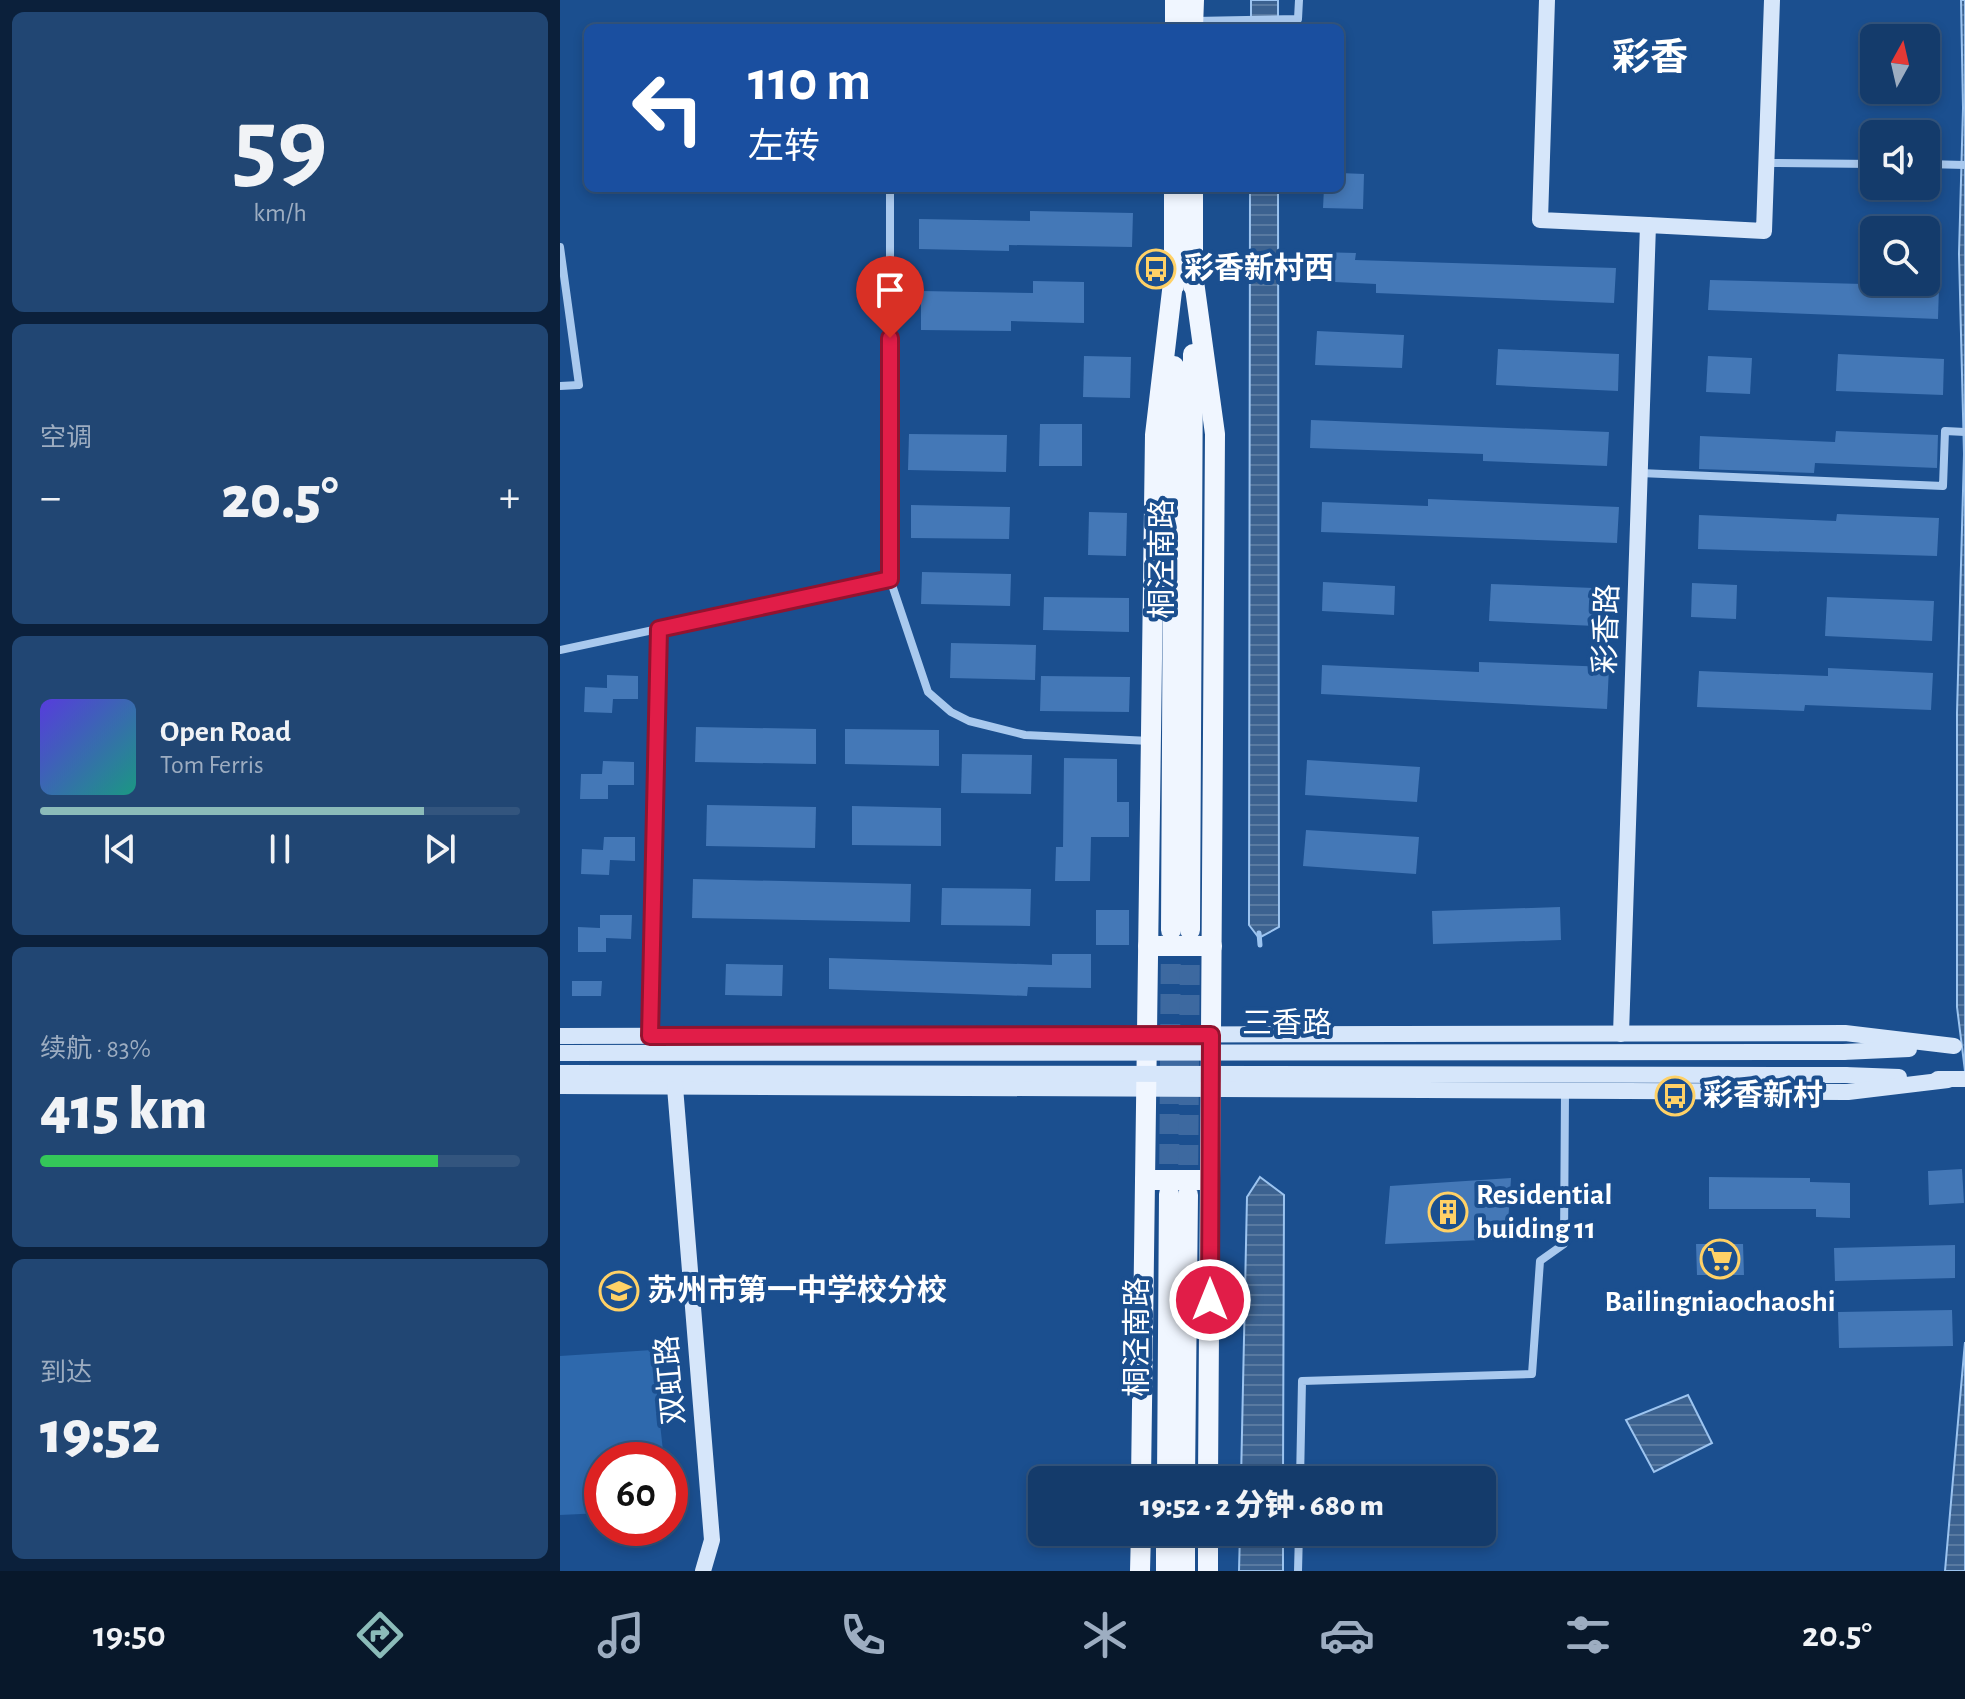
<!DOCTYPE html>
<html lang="zh">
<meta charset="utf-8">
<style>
body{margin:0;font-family:"Alegreya Sans","Noto Sans SC",sans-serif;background:#214673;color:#f1f3f6;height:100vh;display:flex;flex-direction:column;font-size:30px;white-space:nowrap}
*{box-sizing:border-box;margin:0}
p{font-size:26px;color:#9dadc1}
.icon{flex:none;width:44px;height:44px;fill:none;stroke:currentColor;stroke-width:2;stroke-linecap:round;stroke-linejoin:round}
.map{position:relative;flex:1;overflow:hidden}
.sheet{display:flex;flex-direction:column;gap:12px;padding:12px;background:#0b203b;width:560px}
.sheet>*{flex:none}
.banner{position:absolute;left:24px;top:24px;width:760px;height:168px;border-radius:12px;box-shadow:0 4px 12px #0003,0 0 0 2px #33557e;background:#1a4fa0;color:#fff;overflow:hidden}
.needle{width:52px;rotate:8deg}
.fabs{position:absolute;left:1300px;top:24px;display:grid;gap:16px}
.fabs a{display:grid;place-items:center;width:80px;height:80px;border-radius:12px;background:#143b6b;box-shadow:0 4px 12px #0003,0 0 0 2px #33557e;font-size:40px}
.speed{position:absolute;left:24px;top:1442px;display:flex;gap:16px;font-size:40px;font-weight:700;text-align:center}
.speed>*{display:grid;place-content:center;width:104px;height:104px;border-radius:50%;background:#143b6b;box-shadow:0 4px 12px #0003,0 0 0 2px #33557e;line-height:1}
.speed .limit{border:12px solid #d22;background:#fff;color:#111}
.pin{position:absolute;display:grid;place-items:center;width:68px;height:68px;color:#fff;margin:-82px -34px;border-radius:50% 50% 50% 0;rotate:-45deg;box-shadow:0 0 8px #0007}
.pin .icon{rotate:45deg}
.me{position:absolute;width:88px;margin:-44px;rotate:0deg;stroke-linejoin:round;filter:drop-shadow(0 0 6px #0008)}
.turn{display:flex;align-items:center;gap:28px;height:168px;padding:0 32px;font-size:36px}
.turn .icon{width:104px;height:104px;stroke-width:2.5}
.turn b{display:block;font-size:56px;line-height:68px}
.big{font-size:60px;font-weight:800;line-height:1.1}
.sheet .widget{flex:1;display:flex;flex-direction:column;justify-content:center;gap:12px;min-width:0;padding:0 28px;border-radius:12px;background:#214673}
.sheet .dial{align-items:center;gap:0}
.dial b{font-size:104px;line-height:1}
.song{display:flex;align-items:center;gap:24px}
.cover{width:96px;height:96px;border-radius:12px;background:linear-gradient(135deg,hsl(250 70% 55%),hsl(170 70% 35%))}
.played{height:8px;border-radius:4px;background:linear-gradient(90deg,#8bbbb9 80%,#33557e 80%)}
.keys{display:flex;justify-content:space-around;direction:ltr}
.heat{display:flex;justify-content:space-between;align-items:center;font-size:44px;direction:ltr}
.charge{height:12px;border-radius:6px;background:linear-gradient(90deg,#34c759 83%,#33557e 0)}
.trip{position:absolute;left:468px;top:1466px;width:468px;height:80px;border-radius:12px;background:#143b6b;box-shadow:0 4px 12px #0003,0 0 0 2px #33557e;font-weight:800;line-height:80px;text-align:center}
.tabs{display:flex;height:128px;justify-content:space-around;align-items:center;background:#08182b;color:#9dadc1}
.tabs .icon{width:56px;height:56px}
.tabs .active{color:#8bbbb9}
.tabs b{font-size:36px;color:#f1f3f6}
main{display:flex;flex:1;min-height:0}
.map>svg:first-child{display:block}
.green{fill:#2e69ad}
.water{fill:url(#water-rules);stroke:#9cc4f0;stroke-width:2}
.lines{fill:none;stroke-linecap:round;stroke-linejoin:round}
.stream{stroke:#9cc4f0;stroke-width:5}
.building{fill:#4478b7}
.primary-tunnel{stroke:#3d69a0;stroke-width:20;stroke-dasharray:20 10;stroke-linecap:butt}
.street{stroke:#a9c9ee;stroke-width:8}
.secondary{stroke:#d6e6fa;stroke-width:16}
.primary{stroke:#f0f6ff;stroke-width:20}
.secondary-bridge{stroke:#d6e6fa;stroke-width:16}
.route-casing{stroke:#92132f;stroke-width:20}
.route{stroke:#e11d48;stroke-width:14}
.labels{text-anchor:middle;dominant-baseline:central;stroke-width:8;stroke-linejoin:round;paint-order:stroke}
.poi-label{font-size:30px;font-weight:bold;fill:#fff;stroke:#1b4f8f;text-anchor:start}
.street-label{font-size:30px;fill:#fff;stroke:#1b4f8f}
.district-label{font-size:38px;font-weight:bold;fill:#fff;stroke:#1b4f8f}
</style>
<main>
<section class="sheet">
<div class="widget dial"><b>59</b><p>km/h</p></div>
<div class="widget"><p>空调</p>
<div class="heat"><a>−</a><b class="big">20.5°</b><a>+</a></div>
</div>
<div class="widget">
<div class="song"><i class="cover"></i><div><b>Open Road</b><p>Tom Ferris</p></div></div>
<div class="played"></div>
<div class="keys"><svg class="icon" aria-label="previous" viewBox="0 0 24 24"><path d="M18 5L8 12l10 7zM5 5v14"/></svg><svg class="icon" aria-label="pause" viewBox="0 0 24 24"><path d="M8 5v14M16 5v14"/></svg><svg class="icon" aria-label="next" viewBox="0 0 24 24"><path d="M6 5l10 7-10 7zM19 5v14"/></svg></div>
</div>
<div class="widget"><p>续航 · 83%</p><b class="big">415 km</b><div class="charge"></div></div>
<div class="widget"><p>到达</p><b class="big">19:52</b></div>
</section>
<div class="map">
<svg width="1405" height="1571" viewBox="0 0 1405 1571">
<defs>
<pattern id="water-rules" width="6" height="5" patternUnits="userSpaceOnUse" patternTransform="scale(2)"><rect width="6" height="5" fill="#3c6290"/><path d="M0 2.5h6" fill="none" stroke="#597aa1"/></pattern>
</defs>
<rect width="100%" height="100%" fill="#1b4f8f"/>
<!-- green -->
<path class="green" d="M92 1350 104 1460H42V1513L0 1515V1356Z"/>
<!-- water -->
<g class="water">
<rect x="691" y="0" width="27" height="28"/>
<path d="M1401 0H1405V1071L1397 1007V713L1404 454 1399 254 1403 108Z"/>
<path d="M690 188H718L719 927 699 938 689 925Z"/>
<path d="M700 1177 724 1195 723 1480H681L687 1197Z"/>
<path d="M1405 1342V1571H1385L1404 1353Z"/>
<path d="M1128 1395 1152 1443 1094 1472 1066 1420Z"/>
<path d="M680 1532H723V1571H679Z"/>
</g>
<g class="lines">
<!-- stream -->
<path class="stream" d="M699 933 700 945"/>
</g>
<!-- building -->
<g class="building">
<path d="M780 173 804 174 803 209 763 208 764 188H780Z"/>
<path d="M470 211 573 213 572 247 449 245V251L359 249V219L470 221Z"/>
<path d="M755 252 796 253 795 260 1056 268 1054 303 816 293V284L754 281Z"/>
<path d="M1150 280 1379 286 1378 319 1148 310Z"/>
<path d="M473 281 524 282V323L451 321V331L361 330V291L473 293Z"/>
<path d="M757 331 844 335 842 368 755 365Z"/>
<path d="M938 349 1059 354 1058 391 936 385Z"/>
<path d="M1278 354 1384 359 1383 395 1276 391Z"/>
<path d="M524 356 571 357 570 398 523 397Z"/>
<path d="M1148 356 1192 358 1190 394 1146 392Z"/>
<path d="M751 420 1049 432 1047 466 923 461V454L750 448Z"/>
<path d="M480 424H522V466H479Z"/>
<path d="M1276 431 1378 435 1377 468 1255 463 1254 473 1139 469 1140 436 1275 442Z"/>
<path d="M349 434 447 435 446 472 348 470Z"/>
<path d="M868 499 1059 507 1057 543 761 532 762 502 868 506Z"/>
<path d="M351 505 450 507 449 539 351 538Z"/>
<path d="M529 512 567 513 566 556 528 555Z"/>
<path d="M1277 514 1379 518 1377 556 1138 549 1139 515 1276 521Z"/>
<path d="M362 572 451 574 450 606 361 604Z"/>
<path d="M763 582 835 586 834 615 762 611Z"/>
<path d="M1132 583 1177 585 1176 619 1131 617Z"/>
<path d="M931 584 1059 589 1057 627 929 621Z"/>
<path d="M484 597 569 598V632L483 630Z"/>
<path d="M1267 597 1374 601 1372 641 1265 636Z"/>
<path d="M391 643 476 645 475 680 390 678Z"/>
<path d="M919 662 1049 667 1047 709 761 694 762 665 919 672Z"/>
<path d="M1268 668 1373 673 1371 710 1245 705 1244 711 1137 707 1139 671 1268 676Z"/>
<path d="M47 675 78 676V699H53L52 713 24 712 25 687 47 688Z"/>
<path d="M481 676 570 677 569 712 480 711Z"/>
<path d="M136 727 256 729V764L135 762Z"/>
<path d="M285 729 379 730V766L285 764Z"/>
<path d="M402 754 472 755 471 794 401 793Z"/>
<path d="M504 758 557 759V802H569V837H531L530 881H495L496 847H503Z"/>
<path d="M747 760 860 767 857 802 745 795Z"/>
<path d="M43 761 74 762V785H48V799H20L21 774H42Z"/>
<path d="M147 805 256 807 255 848 146 846Z"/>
<path d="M292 806 381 808V846L292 845Z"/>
<path d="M746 830 859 837 856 874 743 866Z"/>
<path d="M44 837H75V861L50 860 49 875 21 874 22 849 43 850Z"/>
<path d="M133 879 351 884 350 922 132 918Z"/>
<path d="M382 888 471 889 470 926 381 925Z"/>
<path d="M1000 907 1001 940 873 944 872 911Z"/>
<rect x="536" y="910" width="33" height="35"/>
<path d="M40 915H72L71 939 46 938V952H18V927L40 928Z"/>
<path d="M492 954H531V988L468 987 467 996 269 989V958L492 965Z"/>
<path d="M166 964 223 965 222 996 165 995Z"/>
<path d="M12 981H42L41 996H12Z"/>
<path d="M1402 1169 1404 1203 1369 1205 1368 1171Z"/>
<path d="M1149 1177 1250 1178V1182L1290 1183V1218L1256 1217V1209H1149Z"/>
<path d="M951 1178 947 1239 825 1244 830 1186Z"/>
<path d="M1136 1244H1183L1184 1275H1137Z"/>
<path d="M1395 1245V1278L1275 1281 1274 1248Z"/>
<path d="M1392 1310 1393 1346 1279 1348 1278 1312Z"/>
</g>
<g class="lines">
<!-- primary-tunnel -->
<g class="primary-tunnel">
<path d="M609 1194 611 930"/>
<path d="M628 1195 630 931"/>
</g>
<!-- street -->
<g class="street">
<path d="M634 21 738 19 739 0"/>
<path d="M1207 163 1314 164"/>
<path d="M1366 164 1405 165"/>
<path d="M330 188V579L368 692 391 712 409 721 465 735 590 741"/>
<path d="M0 247 19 385 0 386"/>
<path d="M1080 473 1383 486 1385 431 1405 432"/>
<path d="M0 650 330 579"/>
<path d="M90 1036 99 629"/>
<path d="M740 1480 742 1381 972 1374 980 1261 1004 1244 1005 1091"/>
<path d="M738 1571 739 1532"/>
</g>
<!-- secondary -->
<g class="secondary">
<path d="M987 0 980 220 1088 225"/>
<path d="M1061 1034 1088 225 1204 231 1212 0"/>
<path d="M0 1036 1285 1033 1394 1046"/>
<path d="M1283 1052 1349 1049"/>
<path d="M1285 1075 1339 1077"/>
<path d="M1378 1079H1405"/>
<path d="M0 1086 1288 1092 1388 1080"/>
<path d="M115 1087 152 1540 143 1571"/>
</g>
<!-- primary -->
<g class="primary">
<path d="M615 28V0"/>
<path d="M633 28 634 0"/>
<path d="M633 274 655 434 648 1480"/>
<path d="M614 286V188"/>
<path d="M633 286V188"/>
<path d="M611 930 614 366"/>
<path d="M630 930 633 354"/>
<path d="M588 946H652"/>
<path d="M585 1180H650"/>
<path d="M581 1480 595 435 614 274"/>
<path d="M607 1480 609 1194"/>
<path d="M625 1480 628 1195"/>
<path d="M580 1571 581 1532"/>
<path d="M606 1571V1532"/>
<path d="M625 1571V1532"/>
<path d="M648 1571V1532"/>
</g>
<!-- secondary-bridge -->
<g class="secondary-bridge">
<path d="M0 1053 1283 1052"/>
<path d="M0 1073 1285 1075"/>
</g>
</g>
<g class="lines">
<!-- route casing -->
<g class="route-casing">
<path id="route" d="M330 338V579L99 629 90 1036 651 1035 650 1300"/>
</g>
<!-- route -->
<use href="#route" class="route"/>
</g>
<!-- icons -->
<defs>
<g id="bus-ring" transform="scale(2)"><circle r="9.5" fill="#1b4f8f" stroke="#ffd166" stroke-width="1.5"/><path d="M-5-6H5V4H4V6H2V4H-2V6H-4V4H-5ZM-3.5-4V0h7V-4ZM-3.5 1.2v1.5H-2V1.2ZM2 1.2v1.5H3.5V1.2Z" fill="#ffd166"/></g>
<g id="building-ring" transform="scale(2)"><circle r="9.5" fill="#1b4f8f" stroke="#ffd166" stroke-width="1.5"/><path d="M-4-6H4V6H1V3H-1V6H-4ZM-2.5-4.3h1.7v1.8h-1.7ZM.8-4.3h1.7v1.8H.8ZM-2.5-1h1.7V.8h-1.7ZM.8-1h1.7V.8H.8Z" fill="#ffd166"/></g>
<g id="supermarket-ring" transform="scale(2)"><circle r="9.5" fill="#1b4f8f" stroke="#ffd166" stroke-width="1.5"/><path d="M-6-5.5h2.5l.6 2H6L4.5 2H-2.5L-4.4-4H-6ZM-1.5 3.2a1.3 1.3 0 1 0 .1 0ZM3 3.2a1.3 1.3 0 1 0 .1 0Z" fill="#ffd166"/></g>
<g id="school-ring" transform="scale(2)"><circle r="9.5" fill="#1b4f8f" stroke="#ffd166" stroke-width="1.5"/><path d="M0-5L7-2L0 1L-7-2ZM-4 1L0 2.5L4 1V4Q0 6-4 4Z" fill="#ffd166"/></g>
</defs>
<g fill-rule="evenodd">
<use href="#bus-ring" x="596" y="269"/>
<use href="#bus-ring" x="1115" y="1096"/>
<use href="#building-ring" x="888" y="1212"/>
<use href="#supermarket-ring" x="1160" y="1259"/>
<use href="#school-ring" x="59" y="1291"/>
</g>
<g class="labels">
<!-- poi labels -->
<g class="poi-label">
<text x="624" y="269">彩香新村西</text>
<text x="1143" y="1096">彩香新村</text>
<text x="916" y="1195">Residential<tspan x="916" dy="34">buiding 11</tspan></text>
<text x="87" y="1291">苏州市第一中学校分校</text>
<text x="1160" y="1302" text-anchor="middle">Bailingniaochaoshi</text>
</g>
<!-- street labels -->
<g class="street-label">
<text transform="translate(603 559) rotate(-90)">桐泾南路</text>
<text transform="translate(1047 629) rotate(-88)">彩香路</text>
<text x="727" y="1024">三香路</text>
<text transform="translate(578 1337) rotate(-90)">桐泾南路</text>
<text transform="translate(111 1380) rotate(-95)">双虹路</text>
</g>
<!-- district labels -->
<g class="district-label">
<text x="1090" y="59">彩香</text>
</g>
</g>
</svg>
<div class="fabs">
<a><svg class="needle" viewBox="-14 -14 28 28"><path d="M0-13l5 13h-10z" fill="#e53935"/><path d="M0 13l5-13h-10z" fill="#9dadc1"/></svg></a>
<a><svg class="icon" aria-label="sound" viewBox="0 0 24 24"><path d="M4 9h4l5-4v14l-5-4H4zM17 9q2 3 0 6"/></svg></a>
<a><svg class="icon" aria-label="search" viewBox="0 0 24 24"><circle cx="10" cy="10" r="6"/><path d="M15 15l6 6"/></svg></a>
</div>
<div class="speed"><div class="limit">60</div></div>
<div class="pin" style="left:330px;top:338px;background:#d93025"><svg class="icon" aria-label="arrive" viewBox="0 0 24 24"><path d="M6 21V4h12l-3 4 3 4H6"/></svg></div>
<svg class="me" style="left:650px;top:1300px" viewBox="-20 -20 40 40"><circle r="17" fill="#e11d48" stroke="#fff" stroke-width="3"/><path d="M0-11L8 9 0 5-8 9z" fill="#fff"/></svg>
<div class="trip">19:52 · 2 分钟 · 680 m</div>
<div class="banner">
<div class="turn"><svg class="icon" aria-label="left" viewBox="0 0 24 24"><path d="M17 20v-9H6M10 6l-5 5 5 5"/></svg><div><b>110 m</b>左转</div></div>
</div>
</div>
</main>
<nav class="tabs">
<b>19:50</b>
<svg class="icon active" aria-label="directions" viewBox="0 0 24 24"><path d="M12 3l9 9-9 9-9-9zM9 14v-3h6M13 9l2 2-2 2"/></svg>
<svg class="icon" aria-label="music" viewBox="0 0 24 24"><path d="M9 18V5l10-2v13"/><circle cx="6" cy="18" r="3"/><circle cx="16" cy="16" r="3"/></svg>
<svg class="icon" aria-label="phone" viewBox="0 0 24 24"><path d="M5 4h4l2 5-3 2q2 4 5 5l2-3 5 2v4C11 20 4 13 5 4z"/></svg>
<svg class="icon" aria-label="climate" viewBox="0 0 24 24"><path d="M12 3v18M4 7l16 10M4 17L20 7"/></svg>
<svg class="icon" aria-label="car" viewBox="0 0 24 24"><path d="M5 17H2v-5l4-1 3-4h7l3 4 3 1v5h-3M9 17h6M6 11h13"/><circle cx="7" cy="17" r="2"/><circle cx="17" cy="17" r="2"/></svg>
<svg class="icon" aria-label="filters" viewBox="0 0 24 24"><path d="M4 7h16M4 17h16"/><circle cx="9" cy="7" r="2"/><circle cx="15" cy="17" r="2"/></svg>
<b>20.5°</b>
</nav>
